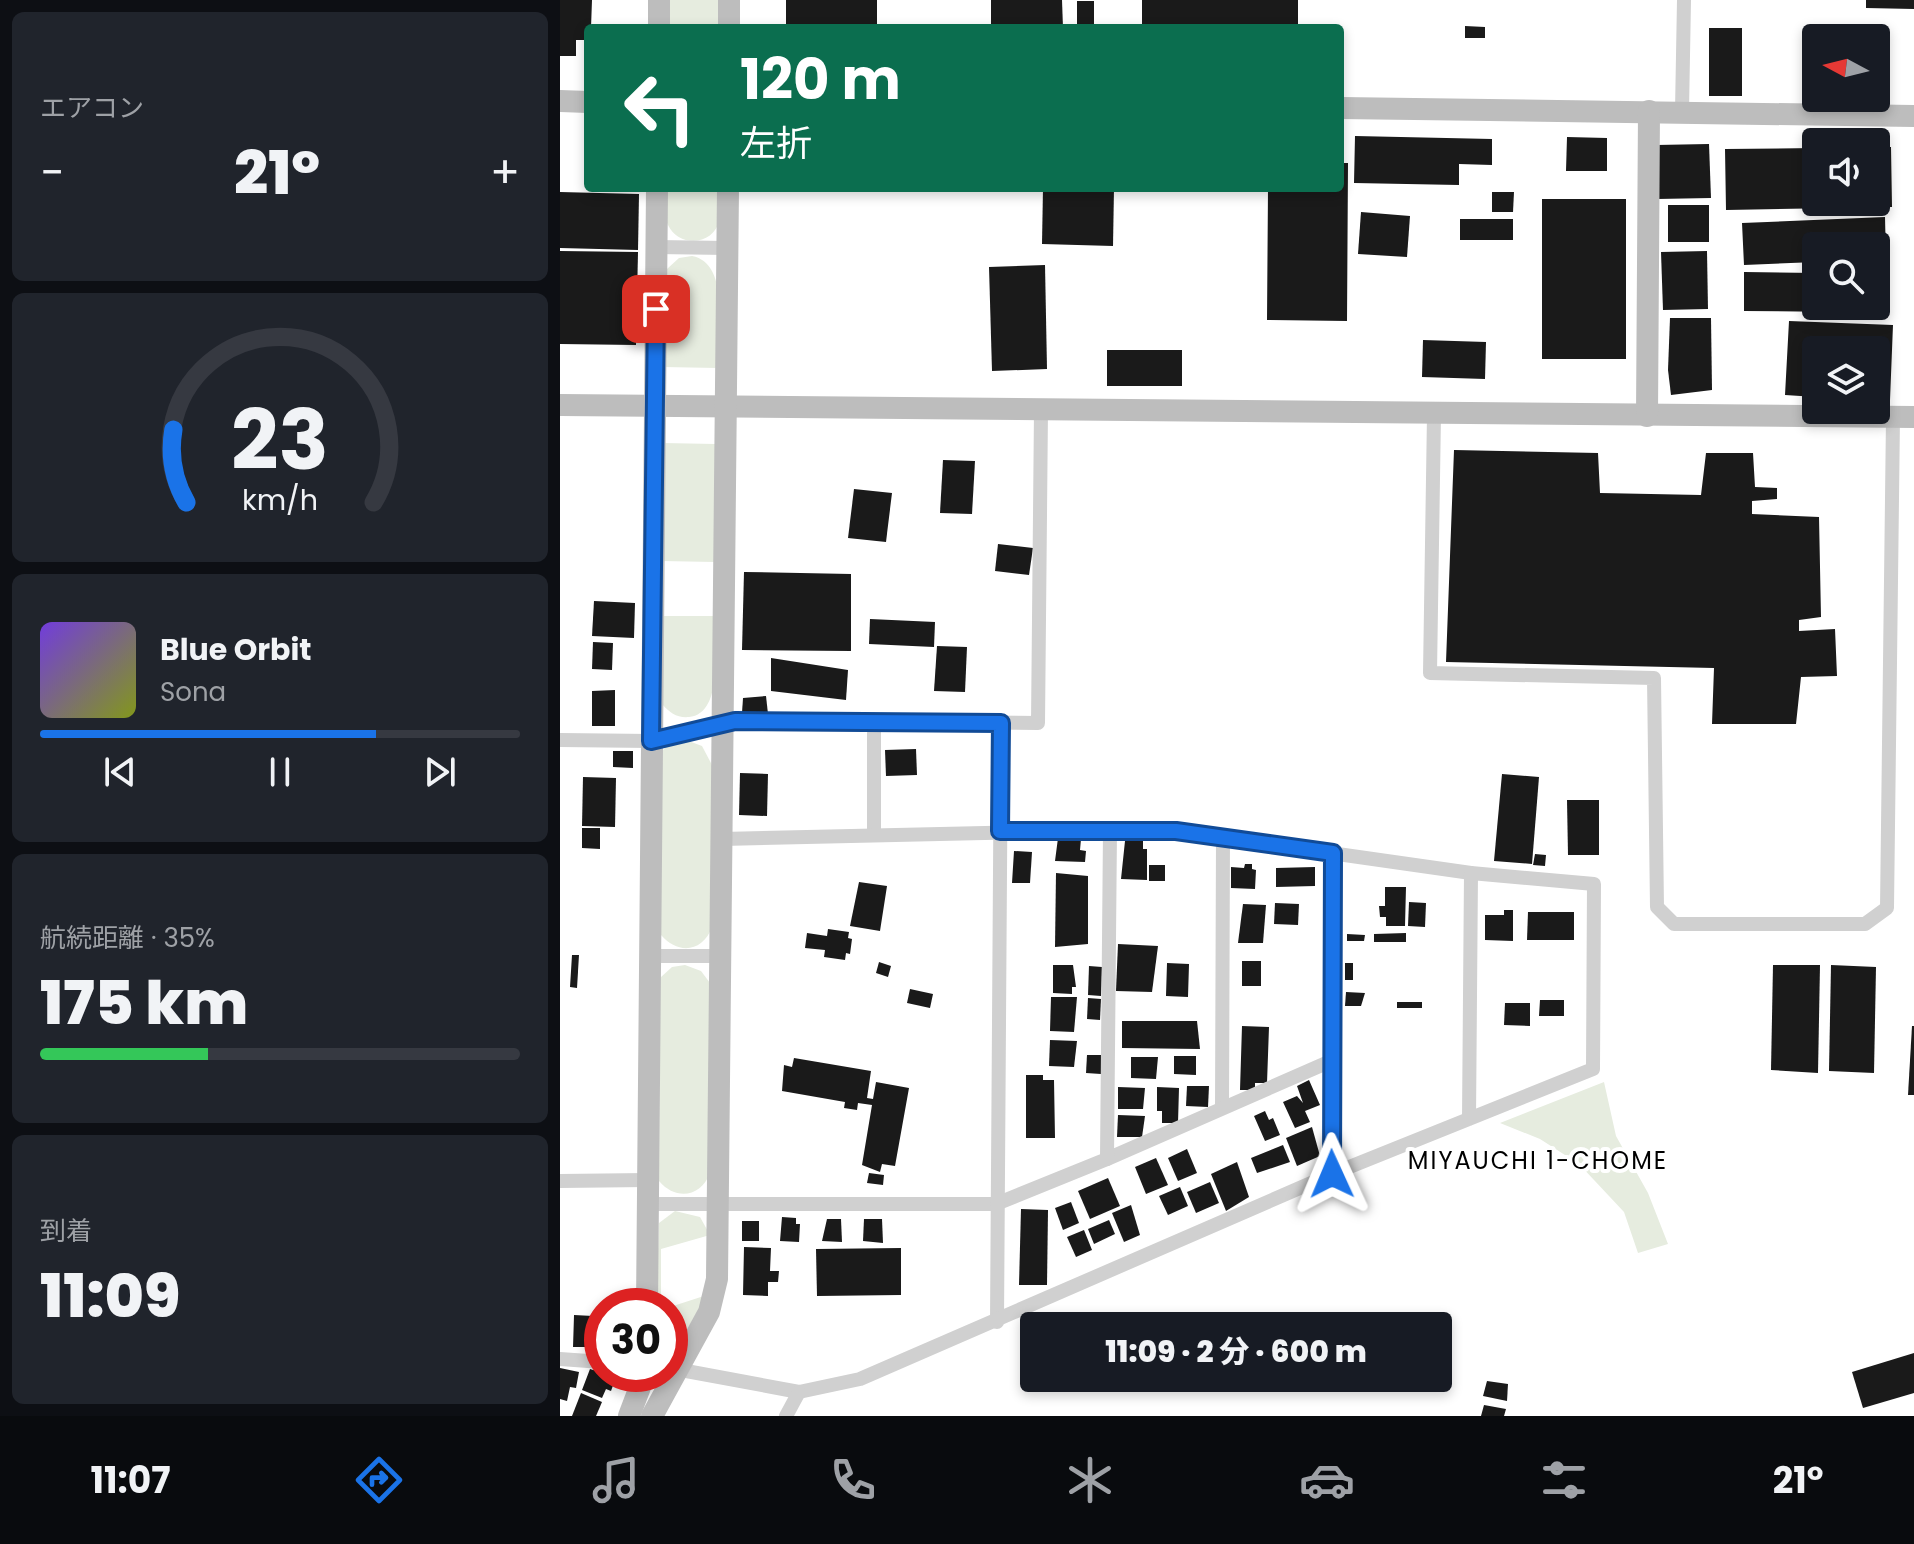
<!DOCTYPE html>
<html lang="ja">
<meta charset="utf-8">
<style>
body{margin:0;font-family:Poppins,"Noto Sans JP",sans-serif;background:#20242c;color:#f1f3f6;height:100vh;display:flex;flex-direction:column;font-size:30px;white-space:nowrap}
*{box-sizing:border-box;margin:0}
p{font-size:26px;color:#9ea1a6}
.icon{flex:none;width:44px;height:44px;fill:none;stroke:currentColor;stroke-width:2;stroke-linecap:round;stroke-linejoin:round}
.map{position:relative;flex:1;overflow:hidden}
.sheet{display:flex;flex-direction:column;gap:12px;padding:12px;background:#0d0f14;width:560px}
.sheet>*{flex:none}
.guide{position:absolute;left:24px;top:24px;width:760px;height:168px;border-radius:8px;box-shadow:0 4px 12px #0003;background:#0b6e4f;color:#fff;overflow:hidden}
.needle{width:52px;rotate:277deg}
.buttons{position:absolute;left:1242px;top:24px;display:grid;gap:16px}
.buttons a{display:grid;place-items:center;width:88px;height:88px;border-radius:8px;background:#171b24;box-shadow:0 4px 12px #0003;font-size:40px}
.speed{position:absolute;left:24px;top:1288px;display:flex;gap:16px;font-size:40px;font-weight:700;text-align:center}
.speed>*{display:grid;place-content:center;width:104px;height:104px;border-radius:50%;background:#171b24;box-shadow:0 4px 12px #0003;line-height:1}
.speed .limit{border:12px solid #d22;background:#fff;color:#111}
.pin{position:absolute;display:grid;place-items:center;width:68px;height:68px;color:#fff;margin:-34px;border-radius:16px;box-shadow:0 4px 12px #0006}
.me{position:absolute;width:88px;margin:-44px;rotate:359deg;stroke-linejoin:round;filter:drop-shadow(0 0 6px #0008)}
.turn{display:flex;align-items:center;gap:28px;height:168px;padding:0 24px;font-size:36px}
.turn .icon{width:104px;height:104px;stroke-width:2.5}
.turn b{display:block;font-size:56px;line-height:68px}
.big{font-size:60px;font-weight:800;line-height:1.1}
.sheet .card{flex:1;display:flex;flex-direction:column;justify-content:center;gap:12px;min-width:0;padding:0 28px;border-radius:12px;background:#20242c}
.sheet .dial{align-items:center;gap:0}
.dial svg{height:208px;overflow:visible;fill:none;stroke:#363941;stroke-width:7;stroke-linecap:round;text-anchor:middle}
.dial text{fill:#f1f3f6;stroke:none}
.song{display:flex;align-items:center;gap:24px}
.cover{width:96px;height:96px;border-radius:12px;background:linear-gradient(135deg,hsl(260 70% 55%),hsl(70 70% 35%))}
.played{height:8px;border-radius:4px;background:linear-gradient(90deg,#1a73e8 70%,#363941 70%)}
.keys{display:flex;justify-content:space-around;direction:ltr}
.heat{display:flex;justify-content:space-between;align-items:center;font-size:44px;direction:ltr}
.charge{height:12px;border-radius:6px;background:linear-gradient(90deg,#34c759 35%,#363941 0)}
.trip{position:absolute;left:460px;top:1312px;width:432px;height:80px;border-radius:8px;background:#171b24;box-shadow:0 4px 12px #0003;font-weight:800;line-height:80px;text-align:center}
.tab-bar{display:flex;height:128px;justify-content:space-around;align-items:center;background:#090b0e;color:#9ea1a6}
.tab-bar .icon{width:56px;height:56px}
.tab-bar .on{color:#1a73e8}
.tab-bar b{font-size:36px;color:#f1f3f6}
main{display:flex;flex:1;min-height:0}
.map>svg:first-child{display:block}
.green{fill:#e6ecdf}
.building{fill:#1a1a1a}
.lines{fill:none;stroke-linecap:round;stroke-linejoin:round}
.street{stroke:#d0d0d0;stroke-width:14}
.secondary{stroke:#bdbdbd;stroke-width:22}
.route-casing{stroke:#114b97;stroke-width:20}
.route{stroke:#1a73e8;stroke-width:14}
.labels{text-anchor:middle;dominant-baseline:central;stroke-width:8;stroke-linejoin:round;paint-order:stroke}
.neighbourhood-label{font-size:24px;letter-spacing:2px;fill:#000;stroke:#fff}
</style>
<main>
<section class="sheet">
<div class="card"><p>エアコン</p>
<div class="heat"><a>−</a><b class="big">21°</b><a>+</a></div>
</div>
<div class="card dial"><svg viewBox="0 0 100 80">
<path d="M14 69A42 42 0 1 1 86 69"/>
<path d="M14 69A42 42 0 0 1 9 41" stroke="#1a73e8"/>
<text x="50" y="56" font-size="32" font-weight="700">23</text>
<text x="50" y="72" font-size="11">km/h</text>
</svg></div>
<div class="card">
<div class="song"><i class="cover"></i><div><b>Blue Orbit</b><p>Sona</p></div></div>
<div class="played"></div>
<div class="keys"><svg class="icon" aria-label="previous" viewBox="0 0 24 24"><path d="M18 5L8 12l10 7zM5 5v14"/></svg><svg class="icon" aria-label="pause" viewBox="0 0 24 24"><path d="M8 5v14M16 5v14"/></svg><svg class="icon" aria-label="next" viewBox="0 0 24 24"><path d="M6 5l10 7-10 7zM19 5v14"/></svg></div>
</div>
<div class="card"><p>航続距離 · 35%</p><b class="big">175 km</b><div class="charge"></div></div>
<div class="card"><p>到着</p><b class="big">11:09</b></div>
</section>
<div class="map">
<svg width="1354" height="1416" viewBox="0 0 1354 1416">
<rect width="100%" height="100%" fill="#fff"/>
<!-- green -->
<g class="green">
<rect x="106" y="0" width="55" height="28"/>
<path d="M105 188H160C160 198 162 210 160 219 154 246 119 248 108 225 102 215 105 199 105 188Z"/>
<path d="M132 256C171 263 158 337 158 368L103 367 107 269 119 258Z"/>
<path d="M102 443 156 444 155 562 101 561Z"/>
<path d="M99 616H154C154 642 165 714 129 717 117 718 110 713 102 704Z"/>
<path d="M126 740 142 746 152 765V927C143 952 118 955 101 935L100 753 108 745Z"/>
<path d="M125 965 141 971 150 983V1173C141 1197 116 1201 99 1181L100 978 112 967Z"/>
<path d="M1044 1082 1056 1136 1088 1193 1108 1244 1078 1253 1064 1212 1019 1164 980 1139 940 1123Z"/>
<path d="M115 1211 140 1217 150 1235 101 1249V1306H96L99 1223Z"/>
<path d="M147 1295 117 1347 110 1346V1307Z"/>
</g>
<!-- building -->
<g class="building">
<path d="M0 0H32L31 28H28V40H16V56H0Z"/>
<rect x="226" y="0" width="91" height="28"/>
<path d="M431 0H502L503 28H431Z"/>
<rect x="582" y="0" width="156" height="28"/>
<path d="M1306 0H1354V9L1306 8Z"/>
<rect x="517" y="1" width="17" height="26"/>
<path d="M905 26 925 27V38H905Z"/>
<rect x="1149" y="28" width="33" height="68"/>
<path d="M795 136 932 139V165L899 164V185L794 183Z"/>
<path d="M1007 137 1047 138V171H1006Z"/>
<path d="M1149 144 1151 198 1097 199 1096 145Z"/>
<path d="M1316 147H1331L1332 207 1166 210 1165 149 1256 148V202H1316Z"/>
<path d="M780 163H788L787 321 707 320 708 188H780Z"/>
<path d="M483 188H554L553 246 482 244Z"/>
<path d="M0 192 79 194 78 250 0 248Z"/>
<path d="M932 192H954L953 212H932Z"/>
<rect x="982" y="199" width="84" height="160"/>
<rect x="1108" y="205" width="41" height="37"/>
<path d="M801 212 850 216 847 257 798 254Z"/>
<path d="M1325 217 1326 259 1316 260V246H1256V262L1184 265 1182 223Z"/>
<rect x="900" y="219" width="53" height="21"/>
<path d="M0 251 78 252 76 345 0 344Z"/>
<path d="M1147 251 1148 309 1103 310 1101 252Z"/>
<path d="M485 265 487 369 432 371 429 267Z"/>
<path d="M1184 272 1256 273V306H1281V312L1184 311Z"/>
<path d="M1110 318H1151L1152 390 1111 395 1108 370Z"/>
<path d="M1229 321 1333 325 1330 400 1316 399V350H1256V397L1225 395Z"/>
<path d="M863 340 926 342 925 379 862 377Z"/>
<rect x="547" y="350" width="75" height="36"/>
<path d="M894 450 1038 453 1040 493 1141 495 1146 453H1193L1195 487 1217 488V499L1192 501V514L1259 517 1261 617 1239 620V631L1275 629 1277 676 1241 677 1236 724H1152L1154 668 886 662Z"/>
<path d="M383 460 415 461 412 514 380 513Z"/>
<path d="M294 489 332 493 326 542 288 538Z"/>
<path d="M438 544 473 548 469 575 435 571Z"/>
<path d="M184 572 291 574V651L182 650Z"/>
<path d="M34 601 75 603 74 638 32 636Z"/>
<path d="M310 619 375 622 374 647 309 644Z"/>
<path d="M33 642 53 643 52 670 32 669Z"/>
<path d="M377 646 407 647 405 692 374 691Z"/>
<path d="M211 658 288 670 286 700 211 691Z"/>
<path d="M55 690V726H32V691Z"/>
<path d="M206 696 208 714 182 713 183 698Z"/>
<path d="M356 749 357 775 326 776 325 750Z"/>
<path d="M53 751H73V768L53 767Z"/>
<path d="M180 773 208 774 207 816 179 815Z"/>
<path d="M942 774 979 777 972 864 934 861Z"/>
<path d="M23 777 56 778 55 827 22 826Z"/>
<path d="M1007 800H1039V855H1008Z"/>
<path d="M22 828H40V849L22 848Z"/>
<path d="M498 838 521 839 520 850 526 851 525 862 495 861Z"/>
<path d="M565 841H583V849H587V880L561 879Z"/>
<path d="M454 851 472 852 470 883H452Z"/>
<path d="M975 854 986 855 985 866 973 865Z"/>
<path d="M685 864H692V869L696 870 695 889 671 888V867L684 868Z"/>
<rect x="589" y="865" width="16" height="16"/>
<path d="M755 867V886L716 887V868Z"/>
<path d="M496 873 528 876V944L495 947Z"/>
<path d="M299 882 327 886 320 931 290 926Z"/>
<path d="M825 887H846L845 926H826V917H820L819 906H825Z"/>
<path d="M849 902 866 903 865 927 848 926Z"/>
<path d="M715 903 739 904 738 925 714 924Z"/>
<path d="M683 904 706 905 703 943H678Z"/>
<path d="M944 910H953V941L925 940V915H944Z"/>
<path d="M968 912H1014V940H967Z"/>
<path d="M268 929 289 932 288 938 292 939 290 954 286 953 285 960 264 957 265 950 245 948 247 933 267 936Z"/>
<path d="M846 933V942H814V934Z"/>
<path d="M787 934 805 935 804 941H787Z"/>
<path d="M558 944 598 946 592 992 556 991Z"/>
<path d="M12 955H19L17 988 10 987Z"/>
<rect x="682" y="961" width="19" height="25"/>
<path d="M319 962 331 966 328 977 316 973Z"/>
<path d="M607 963 629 964 628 997 606 996Z"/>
<rect x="785" y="963" width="8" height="17"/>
<path d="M493 965H513L516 987H512V994L493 993Z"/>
<path d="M1213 965H1260L1258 1073 1211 1070Z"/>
<path d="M1271 965 1316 967 1314 1073 1269 1071Z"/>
<path d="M529 966 542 967 541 996 528 995Z"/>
<path d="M350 989 373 994 370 1008 347 1003Z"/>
<path d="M786 992 805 993 801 1006H785Z"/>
<path d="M491 997H517L514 1032 490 1031Z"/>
<path d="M528 998 541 999 540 1020 527 1019Z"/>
<path d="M980 1000H1004V1016H979Z"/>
<rect x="837" y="1002" width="25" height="6"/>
<path d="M945 1003H970V1026L944 1025Z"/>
<path d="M562 1021H637L640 1049 562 1048Z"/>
<path d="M682 1026 709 1027 707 1083H695V1090H680Z"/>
<path d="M1352 1026H1354V1095H1348Z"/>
<path d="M490 1040 517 1041 514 1067 489 1066Z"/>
<path d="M527 1055H541V1074L526 1073Z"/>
<path d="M614 1056H636V1075L614 1074Z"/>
<path d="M571 1057H598L596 1079 571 1078Z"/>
<path d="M234 1058 311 1071 307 1098 313 1099 316 1082 349 1088 335 1166 322 1164 320 1172 302 1165 312 1105 298 1103 297 1110 284 1108 285 1102 222 1091 224 1065 232 1067Z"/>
<path d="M466 1075H483V1080H494L495 1138H466Z"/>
<path d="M749 1080 760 1105 745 1111 750 1122 735 1128 723 1102 737 1096 743 1103 737 1086Z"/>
<path d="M627 1086H649L648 1107 626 1106Z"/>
<path d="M558 1087 585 1088 583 1109H558Z"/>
<path d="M597 1087 619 1088 618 1123H602V1111H597Z"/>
<path d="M705 1111 709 1120 713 1118 720 1135 705 1141 694 1116Z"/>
<path d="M558 1115 585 1116 582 1137H557Z"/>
<path d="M752 1127 760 1156 737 1166 726 1138Z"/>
<path d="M723 1145 730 1162 697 1173 691 1158Z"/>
<path d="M627 1149 637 1173 618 1181 608 1158Z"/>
<path d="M596 1158 608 1185 586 1194 575 1167Z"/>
<path d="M677 1162 689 1197 666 1211 651 1174Z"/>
<path d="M309 1173 324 1175 323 1185 307 1183Z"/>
<path d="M548 1178 560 1206 530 1219 518 1191Z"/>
<path d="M650 1182 659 1203 636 1213 627 1192Z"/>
<path d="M620 1187 628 1206 608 1215 599 1196Z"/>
<path d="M511 1202 519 1223 503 1230 495 1208Z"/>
<path d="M571 1205 580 1235 564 1242 552 1213Z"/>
<path d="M461 1209 488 1210 487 1285H459Z"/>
<path d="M222 1217 236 1218V1224H240L239 1242 220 1241Z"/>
<path d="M267 1219H281L282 1242 262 1241Z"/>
<path d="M304 1219H322L323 1243 303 1241Z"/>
<path d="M549 1220 555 1234 534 1244 528 1229Z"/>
<rect x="182" y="1221" width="17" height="20"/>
<path d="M524 1230 532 1250 516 1257 507 1237Z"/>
<path d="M184 1247 211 1248 210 1271H219L218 1282H208V1296L183 1295Z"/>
<path d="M341 1248V1295L257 1296 256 1249Z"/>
<path d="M14 1315 33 1316 32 1336 26 1347H13Z"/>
<path d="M1354 1353V1393L1303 1408 1292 1372Z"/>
<path d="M0 1368 19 1372 16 1388 10 1387 7 1401 0 1399Z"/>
<path d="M30 1369 56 1377 51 1391 46 1389 42 1398 22 1390Z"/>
<path d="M927 1381 948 1384 947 1401 923 1396Z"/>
<path d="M21 1393 42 1402 36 1416H12Z"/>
<path d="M924 1405 946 1409 944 1416H921Z"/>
</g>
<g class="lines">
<!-- street -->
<g class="street">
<path d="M1122 111 1124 0"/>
<path d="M96 247 168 248"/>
<path d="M874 414 870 673 1094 678 1097 907 1114 924H1305L1327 908 1333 417"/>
<path d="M314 723V833"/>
<path d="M0 740 91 741 175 721 478 723 481 410"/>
<path d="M550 830 616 831 911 873"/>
<path d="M88 956H160"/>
<path d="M662 1108 663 838"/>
<path d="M547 1159 771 1061"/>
<path d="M772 1174 1033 1069 1034 884 911 873 909 1119"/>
<path d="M0 1181 87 1180"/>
<path d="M87 1204H436L547 1159 550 830 162 839"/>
<path d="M437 1322 441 723"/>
<path d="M0 1359 42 1362"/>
<path d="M110 1368 239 1392 300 1379 772 1174 773 853"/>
<path d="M226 1416 239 1392"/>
</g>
<!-- secondary -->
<g class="secondary">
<path d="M99 28V0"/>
<path d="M169 28V0"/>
<path d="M0 101 28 102"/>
<path d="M780 108 1354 116"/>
<path d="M0 405 1354 417"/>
<path d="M1087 416 1089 111"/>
<path d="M87 1306 97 188"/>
<path d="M69 1416 85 1374"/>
<path d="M92 1416 149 1312 157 1279 168 188"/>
</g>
</g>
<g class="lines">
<!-- route casing -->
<g class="route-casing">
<path id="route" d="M96 309 91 741 175 721 441 723 440 831H616L773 853 772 1174"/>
</g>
<!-- route -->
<use href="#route" class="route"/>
</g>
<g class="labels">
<!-- neighbourhood labels -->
<g class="neighbourhood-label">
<text x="978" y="1160">MIYAUCHI 1-CHOME</text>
</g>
</g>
</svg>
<div class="buttons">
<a><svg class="needle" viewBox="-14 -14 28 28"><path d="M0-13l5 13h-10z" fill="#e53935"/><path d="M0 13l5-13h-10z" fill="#9ea1a6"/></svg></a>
<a><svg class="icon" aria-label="sound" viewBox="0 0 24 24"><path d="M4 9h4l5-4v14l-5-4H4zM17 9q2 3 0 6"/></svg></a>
<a><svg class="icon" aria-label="search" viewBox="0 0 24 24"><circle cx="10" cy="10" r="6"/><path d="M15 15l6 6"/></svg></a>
<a><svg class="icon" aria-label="layers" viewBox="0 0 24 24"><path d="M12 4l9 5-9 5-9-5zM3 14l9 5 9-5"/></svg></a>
</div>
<div class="speed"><div class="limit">30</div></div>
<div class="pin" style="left:96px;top:309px;background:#d93025"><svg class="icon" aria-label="arrive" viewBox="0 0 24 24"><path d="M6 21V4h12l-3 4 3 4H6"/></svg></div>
<svg class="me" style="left:772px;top:1174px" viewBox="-20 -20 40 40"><path d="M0-17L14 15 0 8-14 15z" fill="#1a73e8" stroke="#fff" stroke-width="4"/></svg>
<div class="trip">11:09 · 2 分 · 600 m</div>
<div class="guide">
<div class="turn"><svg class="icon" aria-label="left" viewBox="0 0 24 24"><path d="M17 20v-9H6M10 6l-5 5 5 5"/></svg><div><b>120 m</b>左折</div></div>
</div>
</div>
</main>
<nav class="tab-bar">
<b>11:07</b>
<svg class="icon on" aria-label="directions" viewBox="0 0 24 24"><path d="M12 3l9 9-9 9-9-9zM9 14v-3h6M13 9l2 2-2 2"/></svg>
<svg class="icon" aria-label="music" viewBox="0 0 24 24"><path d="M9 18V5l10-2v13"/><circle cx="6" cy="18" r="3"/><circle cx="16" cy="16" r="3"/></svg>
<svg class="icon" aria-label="phone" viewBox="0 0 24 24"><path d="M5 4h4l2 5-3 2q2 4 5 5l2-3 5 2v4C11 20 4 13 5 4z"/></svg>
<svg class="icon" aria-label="climate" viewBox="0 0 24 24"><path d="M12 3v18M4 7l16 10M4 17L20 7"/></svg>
<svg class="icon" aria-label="car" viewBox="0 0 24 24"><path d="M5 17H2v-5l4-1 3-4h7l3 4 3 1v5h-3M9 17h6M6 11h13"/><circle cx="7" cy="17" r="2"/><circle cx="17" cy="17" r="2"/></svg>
<svg class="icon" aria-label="filters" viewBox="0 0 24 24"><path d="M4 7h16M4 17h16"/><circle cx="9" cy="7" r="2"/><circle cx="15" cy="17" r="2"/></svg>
<b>21°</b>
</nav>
